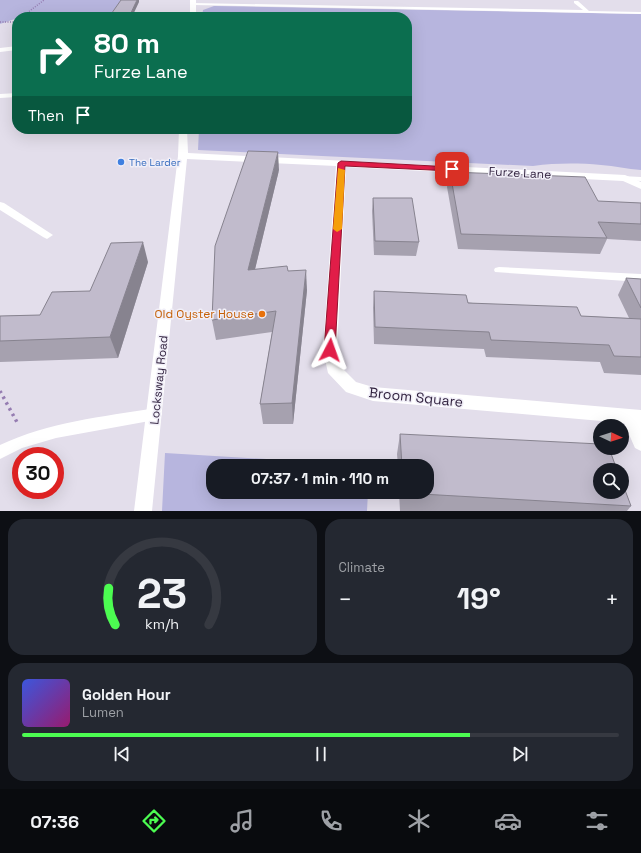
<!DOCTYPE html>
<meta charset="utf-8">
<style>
body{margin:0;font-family:"Space Grotesk",sans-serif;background:#242831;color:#f1f3f6;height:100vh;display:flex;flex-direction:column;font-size:15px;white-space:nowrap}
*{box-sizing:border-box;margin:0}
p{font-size:13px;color:#9ea1a6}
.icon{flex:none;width:22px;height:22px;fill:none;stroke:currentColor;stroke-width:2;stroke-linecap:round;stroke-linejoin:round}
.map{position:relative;height:511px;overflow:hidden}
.panel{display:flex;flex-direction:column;gap:8px;padding:8px;background:#0d0f14;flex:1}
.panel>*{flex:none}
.banner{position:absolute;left:12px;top:12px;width:400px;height:122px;border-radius:16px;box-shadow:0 4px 16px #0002;background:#0b6e4f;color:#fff;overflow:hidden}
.needle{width:26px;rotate:94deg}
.buttons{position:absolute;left:593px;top:419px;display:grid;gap:8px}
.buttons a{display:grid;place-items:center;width:36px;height:36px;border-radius:50%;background:#171b24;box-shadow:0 4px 16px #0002;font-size:20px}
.speed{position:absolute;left:12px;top:447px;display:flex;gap:8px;font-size:20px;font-weight:700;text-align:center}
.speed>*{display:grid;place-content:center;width:52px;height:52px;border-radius:50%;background:#171b24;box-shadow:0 4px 16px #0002;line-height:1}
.speed .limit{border:6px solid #d22;background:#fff;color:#111}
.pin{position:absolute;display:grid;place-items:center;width:34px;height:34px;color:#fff;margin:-17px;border-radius:8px;box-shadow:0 2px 6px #0006}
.me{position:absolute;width:44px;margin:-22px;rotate:4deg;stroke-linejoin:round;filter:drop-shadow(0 0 3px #0008)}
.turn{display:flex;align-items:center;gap:14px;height:84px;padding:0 16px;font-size:18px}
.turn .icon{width:52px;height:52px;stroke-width:2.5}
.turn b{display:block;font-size:28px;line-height:34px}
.then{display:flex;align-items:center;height:38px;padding:0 16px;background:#0003;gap:8px;font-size:15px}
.big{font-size:30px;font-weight:700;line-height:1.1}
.panel .tile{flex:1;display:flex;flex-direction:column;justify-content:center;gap:6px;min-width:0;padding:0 14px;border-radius:16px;background:#242831}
.panel .dial{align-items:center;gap:0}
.dial svg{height:104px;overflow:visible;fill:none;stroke:#363941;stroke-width:7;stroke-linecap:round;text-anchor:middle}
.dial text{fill:#f1f3f6;stroke:none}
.song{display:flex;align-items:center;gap:12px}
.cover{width:48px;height:48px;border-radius:6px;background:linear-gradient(135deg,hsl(230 70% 55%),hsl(320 70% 35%))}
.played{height:4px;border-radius:2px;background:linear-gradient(90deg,#4cfc51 75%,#363941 75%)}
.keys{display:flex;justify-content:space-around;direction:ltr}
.heat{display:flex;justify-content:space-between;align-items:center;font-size:22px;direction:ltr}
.panel .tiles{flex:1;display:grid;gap:8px;grid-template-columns:1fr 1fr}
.tile:last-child{grid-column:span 2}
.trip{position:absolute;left:206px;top:459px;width:228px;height:40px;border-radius:16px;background:#171b24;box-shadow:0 4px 16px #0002;font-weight:700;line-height:40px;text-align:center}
.tabs{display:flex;height:64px;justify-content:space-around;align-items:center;background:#090b0e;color:#9ea1a6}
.tabs .icon{width:28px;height:28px}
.tabs .active{color:#4cfc51}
.tabs b{font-size:18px;color:#f1f3f6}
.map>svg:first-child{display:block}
.green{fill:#b7b5de}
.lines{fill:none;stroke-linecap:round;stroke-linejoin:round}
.path-far1{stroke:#957cb1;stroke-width:1.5;stroke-dasharray:1 1.5;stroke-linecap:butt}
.path{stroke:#957cb1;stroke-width:3.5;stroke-dasharray:2.5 4;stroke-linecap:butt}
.lane{fill:#fff;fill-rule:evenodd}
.street{fill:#fff;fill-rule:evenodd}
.wall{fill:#a6a1af}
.shaded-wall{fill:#87838f}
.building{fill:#c1bbcc;stroke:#87838f}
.route{fill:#e11d48;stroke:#92132f}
.slow{fill:#f59e0b}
.shop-dot{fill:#3f7fe0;stroke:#f1eff8;stroke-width:1.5}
.food-dot{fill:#e8710a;stroke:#f1eff8;stroke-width:1.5}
.labels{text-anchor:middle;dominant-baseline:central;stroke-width:3;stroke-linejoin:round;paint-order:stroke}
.far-shop-label{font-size:10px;fill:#366cbe;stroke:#f1eff8;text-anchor:start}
.street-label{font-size:12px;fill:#2e1f3c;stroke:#f1eff8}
.food-label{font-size:12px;fill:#c56008;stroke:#f1eff8;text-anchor:end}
.near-street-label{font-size:14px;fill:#2e1f3c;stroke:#f1eff8}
</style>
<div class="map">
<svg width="641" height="511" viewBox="0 0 641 511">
<rect width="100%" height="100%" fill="#e3deeb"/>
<!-- green -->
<g class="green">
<path d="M0 0H121L117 9 104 17 24 16 0 24Z"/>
<path d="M214 6 641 14V170C627 169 615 166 601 165 578 163 556 163 533 166L198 150 199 129H407V17H202L203 10Z"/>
<path d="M165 453 368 465 213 466V492H368L367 511H162Z"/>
</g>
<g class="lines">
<!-- path-far1 -->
<g class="path-far1">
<path d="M27 13 44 0"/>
<path d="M0 22H17"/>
</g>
<!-- path -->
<path class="path" d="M0 391 18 424"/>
<!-- lane -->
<g class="lane">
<path d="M574 1H578L589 11 641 12V14L193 5 191 4 193 3 583 10 574 3Z"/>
<path d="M622 176 641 177V181L622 180Z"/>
<path d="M499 267 641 274V282L495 272 494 270 495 268Z"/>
<path d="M155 408 160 410 162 414 160 418 155 420 56 438 22 448 0 459V445C49 422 102 417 155 408Z"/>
</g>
<!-- street -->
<g class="street">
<rect x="190" y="0" width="6" height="17"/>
<path d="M17 46V50L0 52V48Z"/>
<path d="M17 93V97L0 98V94Z"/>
<path d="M179 129H187L188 153 625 175 641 182V189L623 181 346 167 337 350 340 366 356 382 373 387 641 410V451L635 448 624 423 373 401 346 392 328 373 323 350 336 166 187 159 152 511H134L178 156Z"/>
<path d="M0 202 4 203 53 235 47 239 43 237 0 210Z"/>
</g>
</g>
<!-- wall -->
<g class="wall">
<path d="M279 170 255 269 288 271 307 290 293 424H263L260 404 272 332 216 340 212 320Z"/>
<path d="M450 172 598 201 641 203V241L607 239 600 254 458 249 447 187Z"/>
<path d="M373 198 419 242 416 256 374 255 372 211Z"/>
<path d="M148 262 118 358 0 362V316L40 315 90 291Z"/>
<path d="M626 278 641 279V375L604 373 600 362 486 357 484 349 374 344 373 308 374 291 581 316 629 318 618 295Z"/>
<path d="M400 434 631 506 627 511H400L399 492H427V466H398L397 454Z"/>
</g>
<!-- shaded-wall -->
<g class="shaded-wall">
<path d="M137 0H139V2L132 17H129Z"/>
<path d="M278 152 279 170 250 290 248 270Z"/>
<path d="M143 242 148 262 118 358 110 337Z"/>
<path d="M306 270 307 290 293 424 292 403Z"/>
</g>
<!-- building -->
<g class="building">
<path d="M121 0H137L129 17H109Z"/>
<path d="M248 151 278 152 248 270 287 266 288 271 306 270 292 403 260 404 276 311 212 320 215 246Z"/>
<path d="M450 172 585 177 598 201 641 203V224L598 222 607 238 461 234Z"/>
<path d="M373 198H412L419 242 375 241Z"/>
<path d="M143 242 110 337 0 341V316L40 315 52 292 90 291 111 243Z"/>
<path d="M626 278 641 279V308Z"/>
<path d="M374 291 466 295 468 303 577 307 581 316 641 319V357L614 356 609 345 491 340 489 332 375 327Z"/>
<path d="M400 434 600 444V448H609L617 470H600V492H622V482L631 506 404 493V492H427V466H402Z"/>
</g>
<!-- route -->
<path class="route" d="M341 161 452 167 455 169 452 171 345 166 335 350 330 354 324 350 338 163Z"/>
<!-- slow -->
<path class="slow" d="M338 168 345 170 342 229 337 232 333 229Z"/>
<!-- markers -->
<circle class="shop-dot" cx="121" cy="162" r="4"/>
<circle class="food-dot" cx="262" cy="314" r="4"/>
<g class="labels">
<!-- far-shop labels -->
<g class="far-shop-label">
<text x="129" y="162">The Larder</text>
</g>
<!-- street labels -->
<g class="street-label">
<text transform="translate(520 173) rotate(3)">Furze Lane</text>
<text transform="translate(159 380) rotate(-84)">Locksway Road</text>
</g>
<!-- food labels -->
<g class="food-label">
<text x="254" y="314">Old Oyster House</text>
</g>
<!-- near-street labels -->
<g class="near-street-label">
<text transform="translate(416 397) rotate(6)">Broom Square</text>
</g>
</g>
</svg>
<div class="buttons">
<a><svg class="needle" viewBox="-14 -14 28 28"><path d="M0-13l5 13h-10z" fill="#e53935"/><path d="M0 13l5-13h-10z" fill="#9ea1a6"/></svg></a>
<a><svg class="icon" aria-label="search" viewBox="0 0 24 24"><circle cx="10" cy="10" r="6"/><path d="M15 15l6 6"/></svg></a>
</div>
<div class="speed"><div class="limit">30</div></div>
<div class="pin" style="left:452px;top:169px;background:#d93025"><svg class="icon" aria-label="arrive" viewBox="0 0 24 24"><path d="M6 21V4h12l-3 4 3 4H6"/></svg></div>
<svg class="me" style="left:330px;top:350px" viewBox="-20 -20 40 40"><path d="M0-17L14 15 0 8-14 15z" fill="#e11d48" stroke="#fff" stroke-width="4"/></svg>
<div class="trip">07:37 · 1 min · 110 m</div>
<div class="banner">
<div class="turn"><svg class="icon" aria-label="right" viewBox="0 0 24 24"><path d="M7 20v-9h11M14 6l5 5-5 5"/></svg><div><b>80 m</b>Furze Lane</div></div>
<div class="then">Then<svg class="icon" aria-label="arrive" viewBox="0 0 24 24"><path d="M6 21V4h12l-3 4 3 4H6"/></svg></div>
</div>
</div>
<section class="panel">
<div class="tiles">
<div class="tile dial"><svg viewBox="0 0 100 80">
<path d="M14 69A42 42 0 1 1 86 69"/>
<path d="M14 69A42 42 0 0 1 9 41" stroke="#4cfc51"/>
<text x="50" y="56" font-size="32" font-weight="700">23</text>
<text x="50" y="72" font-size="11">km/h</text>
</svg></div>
<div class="tile"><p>Climate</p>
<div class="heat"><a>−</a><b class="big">19°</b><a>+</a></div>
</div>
<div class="tile">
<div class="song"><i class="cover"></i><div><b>Golden Hour</b><p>Lumen</p></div></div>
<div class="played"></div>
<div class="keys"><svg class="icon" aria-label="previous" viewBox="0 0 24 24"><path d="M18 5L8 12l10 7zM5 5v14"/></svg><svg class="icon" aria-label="pause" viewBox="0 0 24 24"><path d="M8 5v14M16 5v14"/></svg><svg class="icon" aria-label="next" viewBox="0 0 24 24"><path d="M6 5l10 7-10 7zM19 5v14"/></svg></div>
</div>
</div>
</section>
<nav class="tabs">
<b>07:36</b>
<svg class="icon active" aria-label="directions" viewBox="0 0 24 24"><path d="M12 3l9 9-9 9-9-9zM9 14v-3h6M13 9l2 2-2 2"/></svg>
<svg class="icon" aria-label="music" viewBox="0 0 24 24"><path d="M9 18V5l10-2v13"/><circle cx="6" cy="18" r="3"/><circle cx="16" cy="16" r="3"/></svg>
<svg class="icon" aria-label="phone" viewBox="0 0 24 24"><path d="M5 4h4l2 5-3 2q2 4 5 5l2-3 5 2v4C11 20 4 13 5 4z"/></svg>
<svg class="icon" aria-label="climate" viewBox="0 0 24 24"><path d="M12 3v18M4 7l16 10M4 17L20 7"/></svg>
<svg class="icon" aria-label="car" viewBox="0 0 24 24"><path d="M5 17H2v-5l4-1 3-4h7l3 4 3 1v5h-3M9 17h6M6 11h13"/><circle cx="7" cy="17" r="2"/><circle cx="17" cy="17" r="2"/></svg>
<svg class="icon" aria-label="filters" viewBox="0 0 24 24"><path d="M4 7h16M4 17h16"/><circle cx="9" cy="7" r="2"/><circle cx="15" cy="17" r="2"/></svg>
</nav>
